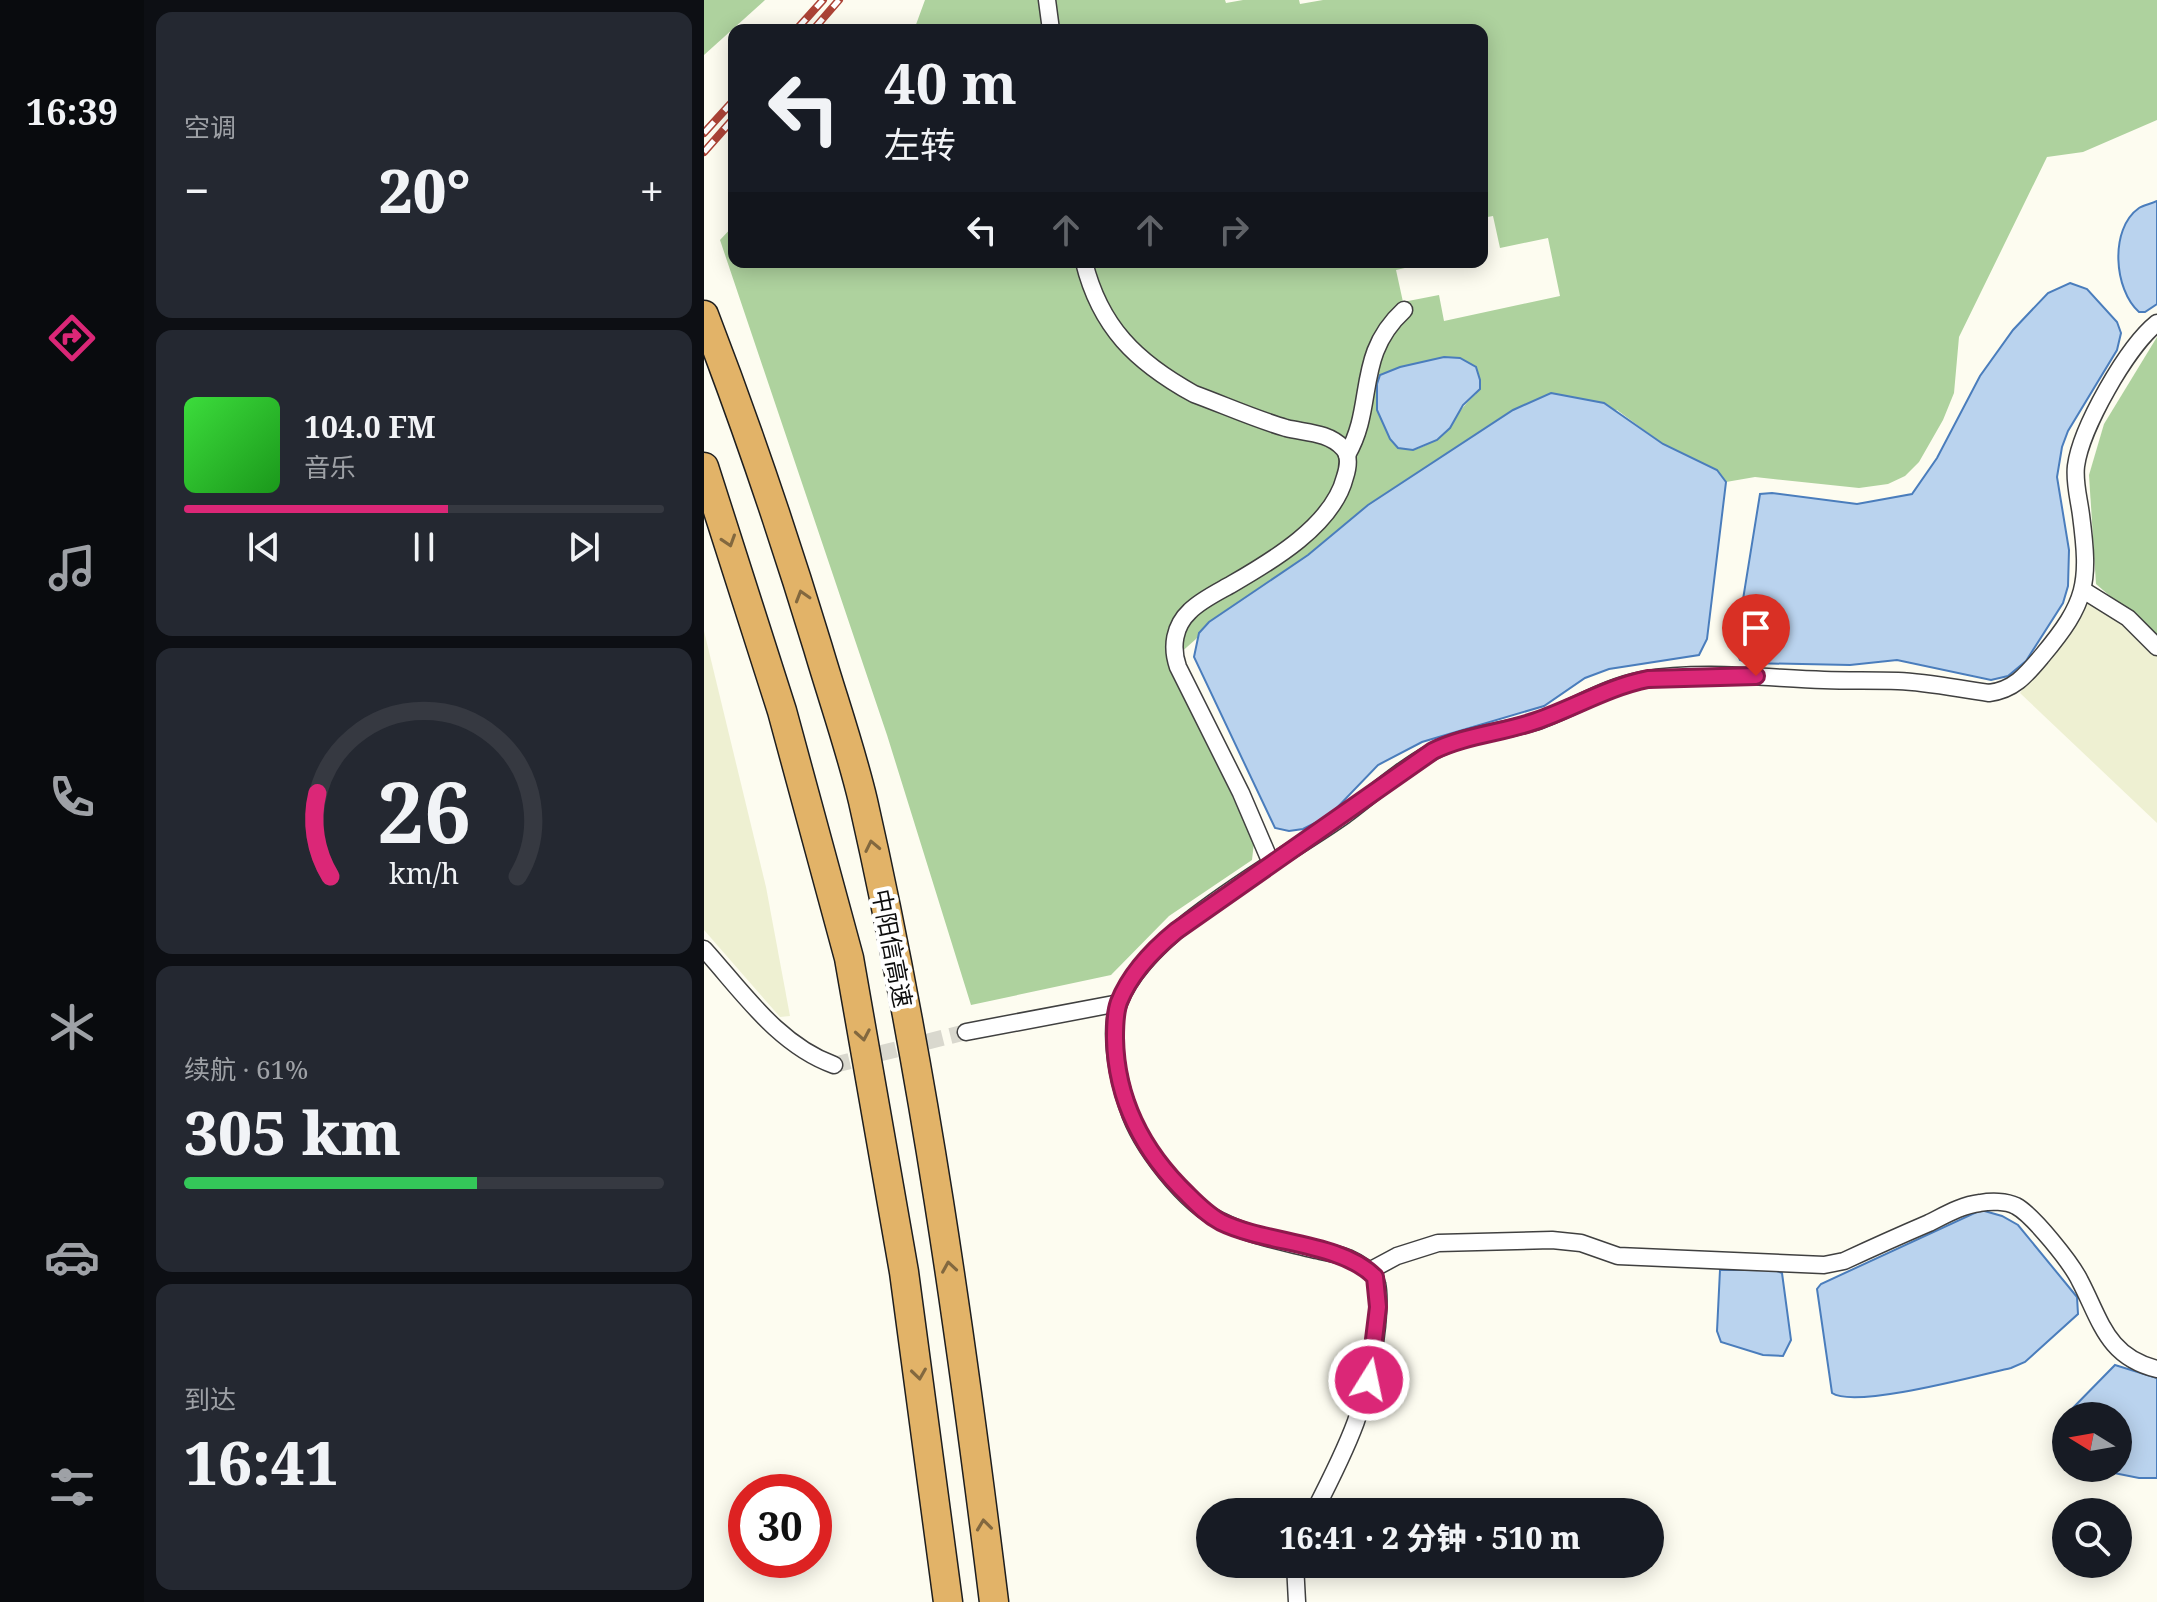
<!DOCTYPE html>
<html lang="zh">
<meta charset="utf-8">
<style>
body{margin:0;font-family:"Noto Serif","Noto Sans SC",serif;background:#242831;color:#f1f3f6;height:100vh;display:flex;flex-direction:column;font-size:30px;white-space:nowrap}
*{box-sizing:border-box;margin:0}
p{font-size:26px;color:#9ea1a6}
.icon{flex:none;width:44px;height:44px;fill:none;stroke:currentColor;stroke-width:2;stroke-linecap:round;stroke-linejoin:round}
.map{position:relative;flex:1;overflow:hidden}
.side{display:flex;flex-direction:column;gap:12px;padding:12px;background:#0d0f14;width:560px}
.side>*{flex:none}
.hud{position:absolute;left:24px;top:24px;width:760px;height:244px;border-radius:16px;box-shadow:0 4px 20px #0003;background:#171b24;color:#f1f3f6;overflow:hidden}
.needle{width:52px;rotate:281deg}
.tools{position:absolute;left:1348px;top:1402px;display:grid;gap:16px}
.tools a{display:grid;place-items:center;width:80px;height:80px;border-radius:50%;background:#171b24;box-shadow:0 4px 20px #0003;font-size:40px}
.speed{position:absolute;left:24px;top:1474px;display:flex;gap:16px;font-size:40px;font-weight:700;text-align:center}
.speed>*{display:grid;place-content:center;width:104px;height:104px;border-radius:50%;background:#171b24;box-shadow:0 4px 20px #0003;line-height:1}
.speed .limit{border:12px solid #d22;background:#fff;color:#111}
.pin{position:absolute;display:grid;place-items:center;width:68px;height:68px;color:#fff;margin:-82px -34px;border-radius:50% 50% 50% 0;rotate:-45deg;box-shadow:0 0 8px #0007}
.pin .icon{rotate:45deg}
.me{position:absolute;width:88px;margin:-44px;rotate:10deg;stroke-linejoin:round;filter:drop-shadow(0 0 6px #0008)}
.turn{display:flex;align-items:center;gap:28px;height:168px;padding:0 24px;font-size:36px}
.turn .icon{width:104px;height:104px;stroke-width:2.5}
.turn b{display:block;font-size:56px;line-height:68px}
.lanes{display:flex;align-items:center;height:76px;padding:0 24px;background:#0003;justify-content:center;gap:40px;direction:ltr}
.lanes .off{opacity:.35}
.big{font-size:60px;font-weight:800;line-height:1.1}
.side .widget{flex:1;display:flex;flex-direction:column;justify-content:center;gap:12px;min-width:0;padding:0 28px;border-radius:16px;background:#242831}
.side .dial{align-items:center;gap:0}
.dial svg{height:208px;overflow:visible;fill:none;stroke:#363941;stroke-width:7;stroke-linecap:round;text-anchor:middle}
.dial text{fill:#f1f3f6;stroke:none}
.song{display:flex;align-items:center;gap:24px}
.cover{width:96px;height:96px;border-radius:12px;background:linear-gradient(135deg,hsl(120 70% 55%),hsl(120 70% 35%))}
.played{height:8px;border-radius:4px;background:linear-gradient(90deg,#db2777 55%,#363941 55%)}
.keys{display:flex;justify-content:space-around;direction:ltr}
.heat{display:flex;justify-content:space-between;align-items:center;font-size:44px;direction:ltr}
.charge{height:12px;border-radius:6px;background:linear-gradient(90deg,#34c759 61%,#363941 0)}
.trip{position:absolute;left:492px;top:1498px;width:468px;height:80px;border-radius:40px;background:#171b24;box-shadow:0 4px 20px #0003;font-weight:800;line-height:80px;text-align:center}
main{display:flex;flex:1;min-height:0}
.tab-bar{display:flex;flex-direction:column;width:144px;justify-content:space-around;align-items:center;background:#090b0e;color:#9ea1a6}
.tab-bar .icon{width:56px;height:56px}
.tab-bar .on{color:#db2777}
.tab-bar b{font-size:36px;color:#f1f3f6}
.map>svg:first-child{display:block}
.farmland{fill:#eef0d2}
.forest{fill:#aed29e;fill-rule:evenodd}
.water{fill:#bad3ee;stroke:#4a7dbc;stroke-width:2}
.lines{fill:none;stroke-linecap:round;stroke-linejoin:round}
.minor-tunnel{stroke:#d9d8ce;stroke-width:16;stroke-dasharray:16 8;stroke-linecap:butt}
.minor-casing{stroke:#404040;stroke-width:19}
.motorway-casing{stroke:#1e1e1e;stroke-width:31}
.minor{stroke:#fff;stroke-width:16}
.motorway{stroke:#e2b368;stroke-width:28}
.rail-casing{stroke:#ac4336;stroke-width:8}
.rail{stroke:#fff;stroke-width:5;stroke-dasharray:15;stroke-linecap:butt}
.oneway{stroke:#82683f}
.route-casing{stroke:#8e194d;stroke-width:20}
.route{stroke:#db2777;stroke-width:14}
.labels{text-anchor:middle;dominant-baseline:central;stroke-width:8;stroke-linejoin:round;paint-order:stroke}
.street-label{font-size:24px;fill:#0d0d0d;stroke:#fff}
</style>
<main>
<nav class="tab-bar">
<b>16:39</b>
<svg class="icon on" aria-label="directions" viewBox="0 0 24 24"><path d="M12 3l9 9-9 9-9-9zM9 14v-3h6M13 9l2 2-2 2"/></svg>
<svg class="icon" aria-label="music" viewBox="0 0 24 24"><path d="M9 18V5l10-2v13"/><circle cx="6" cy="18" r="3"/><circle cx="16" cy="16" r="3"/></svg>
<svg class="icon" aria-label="phone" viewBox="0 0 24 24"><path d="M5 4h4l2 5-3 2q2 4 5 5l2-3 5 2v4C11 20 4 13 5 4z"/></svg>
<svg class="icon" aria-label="climate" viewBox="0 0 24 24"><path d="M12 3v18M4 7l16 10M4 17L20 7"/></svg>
<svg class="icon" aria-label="car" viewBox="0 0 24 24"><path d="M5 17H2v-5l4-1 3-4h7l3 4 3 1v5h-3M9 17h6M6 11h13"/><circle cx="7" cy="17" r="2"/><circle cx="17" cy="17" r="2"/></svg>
<svg class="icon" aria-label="filters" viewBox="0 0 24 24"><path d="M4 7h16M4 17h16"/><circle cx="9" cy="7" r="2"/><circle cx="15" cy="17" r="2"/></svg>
</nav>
<section class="side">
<div class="widget"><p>空调</p>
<div class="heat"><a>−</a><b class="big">20°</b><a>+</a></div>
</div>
<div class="widget">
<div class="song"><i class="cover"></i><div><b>104.0 FM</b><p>音乐</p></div></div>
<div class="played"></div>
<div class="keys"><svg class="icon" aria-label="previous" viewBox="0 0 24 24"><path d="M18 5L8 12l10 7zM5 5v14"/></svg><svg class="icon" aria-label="pause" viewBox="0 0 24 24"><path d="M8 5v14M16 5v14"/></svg><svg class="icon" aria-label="next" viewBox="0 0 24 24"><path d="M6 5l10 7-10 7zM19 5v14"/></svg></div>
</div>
<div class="widget dial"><svg viewBox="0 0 100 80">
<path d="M14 69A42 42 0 1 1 86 69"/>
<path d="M14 69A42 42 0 0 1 9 37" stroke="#db2777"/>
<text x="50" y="56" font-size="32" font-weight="700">26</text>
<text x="50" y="72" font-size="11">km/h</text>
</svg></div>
<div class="widget"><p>续航 · 61%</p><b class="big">305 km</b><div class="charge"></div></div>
<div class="widget"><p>到达</p><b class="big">16:41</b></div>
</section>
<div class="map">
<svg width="1453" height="1602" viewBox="0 0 1453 1602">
<rect width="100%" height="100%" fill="#fdfcf0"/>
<!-- farmland -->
<g class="farmland">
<path d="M1384 601H1389L1453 655V823L1316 693 1379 604Z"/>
<path d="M0 631 62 887 86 1016 76 1017 0 930Z"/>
</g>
<!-- forest -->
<g class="forest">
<path d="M0 0H61L0 55Z"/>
<path d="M221 0H521L522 3 539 0H595L596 4 619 0H1453V120L1379 152 1343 157 1255 337 1250 393 1239 420 1215 462 1201 476 1184 484 1155 488 1051 477 1022 482 1013 470 959 444 913 410 727 465 664 505 604 555 505 622 492 639 465 663 550 842 548 860 465 916 407 975 267 1005 183 735 16 240 30 225V262H727L692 270 699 302 735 295 740 321 856 296 844 238 796 248 789 216 778 218V30H210ZM714 364 772 394C747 415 745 441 709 450L696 367Z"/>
<path d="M1453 337V637L1392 584 1385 475 1400 424Z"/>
</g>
<!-- water -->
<g class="water">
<path d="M1453 201V304L1441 312H1435C1410 290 1405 229 1435 208 1440 205 1447 204 1453 201Z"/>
<path d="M1366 283 1383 289 1413 322 1417 333 1413 350 1364 431 1358 447 1353 477 1365 550 1364 586 1359 603 1322 661 1304 676 1287 680 1193 660 1146 665 1044 663 1036 660 1031 649 1056 494 1068 493 1153 504 1208 494 1233 458 1276 376 1309 330 1344 293Z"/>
<path d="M740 357 756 358 772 367 776 380V389L759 405 746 428 733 440 709 450 694 448 686 439 673 410V384L676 375 696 367Z"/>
<path d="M847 393 900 403 959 444 1013 470 1022 482 1003 639 995 655 905 669 881 678 840 706 718 742 674 765 625 816 599 829 585 831 571 828 490 657 495 633 505 622 604 555 664 505 809 410Z"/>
<path d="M1277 1210 1298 1216 1314 1225 1373 1297 1374 1314 1321 1362 1307 1368C1276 1375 1151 1409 1128 1393L1113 1289 1117 1284Z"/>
<path d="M1016 1270H1070L1078 1273 1087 1340 1079 1356 1059 1355 1017 1342 1013 1331Z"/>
<path d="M1411 1365 1453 1378V1478H1435L1385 1468H1414V1416H1362V1452L1355 1440 1358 1419Z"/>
</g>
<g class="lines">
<!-- minor-tunnel -->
<path class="minor-tunnel" d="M130 1065 262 1032"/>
<!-- minor casing -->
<g class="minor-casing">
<g id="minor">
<path d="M343 0 347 30"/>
<path d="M380 262C396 327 432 362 490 394 520 405 551 419 582 428 602 433 624 432 639 448 646 455 644 468 641 477 629 525 568 561 528 584 514 592 497 600 486 611 470 626 467 647 474 667L537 793 567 863"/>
<path d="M643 455C672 405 650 356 700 310"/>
<path d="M1379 590 1424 618 1453 647"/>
<path d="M0 949C38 991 74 1045 130 1065"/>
<path d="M262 1032 415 1003"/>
<path d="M665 1271 693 1256 734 1243 848 1240 877 1243 914 1256 1120 1265 1140 1261C1168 1248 1197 1235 1225 1223 1241 1215 1258 1205 1276 1203 1287 1201 1302 1201 1312 1206 1329 1215 1368 1264 1376 1281 1397 1321 1403 1357 1453 1369"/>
<path d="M610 1512C644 1446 666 1401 673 1326 674 1312 676 1298 673 1284 671 1272 655 1263 644 1258 634 1254 622 1252 612 1250 581 1242 546 1236 517 1221 481 1204 436 1146 424 1108 414 1080 404 1032 415 1003 442 930 578 860 641 815 669 794 697 769 728 752 759 735 797 732 831 722 867 710 900 687 938 680 998 670 1061 678 1120 680 1145 681 1170 680 1194 681 1224 682 1255 689 1285 693 1310 690 1322 675 1338 656 1383 602 1386 584 1377 515 1375 499 1370 482 1372 466 1377 428 1423 347 1453 323"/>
<path d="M591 1564 593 1602"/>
</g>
</g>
<!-- motorway casing -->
<g class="motorway-casing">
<g id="motorway">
<path d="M0 315C42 424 80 536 114 648 129 699 147 750 159 801 219 1065 257 1334 290 1602"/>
<path d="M0 467 78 711 145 958 200 1272 244 1602"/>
</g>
</g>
<!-- minor -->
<use href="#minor" class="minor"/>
<!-- motorway -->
<use href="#motorway" class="motorway"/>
<!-- rail casing -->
<g class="rail-casing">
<g id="rail">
<path d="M92 30 119 0"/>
<path d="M109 30 135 0"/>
<path d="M0 133 30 100"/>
<path d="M0 152 30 118"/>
</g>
</g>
<!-- rail -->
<use href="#rail" class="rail"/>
</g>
<!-- one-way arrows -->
<defs><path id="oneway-chevron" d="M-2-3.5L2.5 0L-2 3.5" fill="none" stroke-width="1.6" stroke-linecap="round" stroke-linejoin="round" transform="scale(2)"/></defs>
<g class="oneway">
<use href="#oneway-chevron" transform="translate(25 541) rotate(72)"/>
<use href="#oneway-chevron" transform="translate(98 596) rotate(-107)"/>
<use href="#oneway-chevron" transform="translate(168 846) rotate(-102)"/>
<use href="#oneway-chevron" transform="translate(159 1035) rotate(80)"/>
<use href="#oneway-chevron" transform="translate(245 1267) rotate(-99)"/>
<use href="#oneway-chevron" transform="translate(215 1374) rotate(82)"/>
<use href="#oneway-chevron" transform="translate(280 1525) rotate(-97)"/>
</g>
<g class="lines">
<!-- route casing -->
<g class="route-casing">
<path id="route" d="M665 1380 674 1307 671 1277C637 1242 562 1244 517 1222 504 1215 494 1205 484 1195 440 1153 412 1100 411 1038 411 1026 411 1013 415 1002 426 974 450 949 472 931L729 751C762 735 798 733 832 721 870 708 904 687 944 679L1052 676"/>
</g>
<!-- route -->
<use href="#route" class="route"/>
</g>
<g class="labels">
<!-- street labels -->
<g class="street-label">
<text transform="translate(189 948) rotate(79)">中阳信高速</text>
</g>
</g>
</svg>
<div class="tools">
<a><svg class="needle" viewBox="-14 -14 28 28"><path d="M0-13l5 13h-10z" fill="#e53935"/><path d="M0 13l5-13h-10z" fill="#9ea1a6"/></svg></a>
<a><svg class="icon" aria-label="search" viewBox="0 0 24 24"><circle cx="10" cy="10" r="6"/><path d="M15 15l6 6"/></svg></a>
</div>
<div class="speed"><div class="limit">30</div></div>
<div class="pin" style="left:1052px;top:676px;background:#d93025"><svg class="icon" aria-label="arrive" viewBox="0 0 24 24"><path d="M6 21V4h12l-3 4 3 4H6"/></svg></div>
<svg class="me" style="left:665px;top:1380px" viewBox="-20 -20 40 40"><circle r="17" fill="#db2777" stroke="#fff" stroke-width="3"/><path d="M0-11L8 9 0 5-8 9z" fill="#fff"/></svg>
<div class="trip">16:41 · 2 分钟 · 510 m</div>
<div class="hud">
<div class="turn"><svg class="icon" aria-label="left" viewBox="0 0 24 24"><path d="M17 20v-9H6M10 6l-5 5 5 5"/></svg><div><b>40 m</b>左转</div></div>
<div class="lanes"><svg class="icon" aria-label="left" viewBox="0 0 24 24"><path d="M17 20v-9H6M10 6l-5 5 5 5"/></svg><svg class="icon off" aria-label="ahead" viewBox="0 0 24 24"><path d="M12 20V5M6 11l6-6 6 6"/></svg><svg class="icon off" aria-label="ahead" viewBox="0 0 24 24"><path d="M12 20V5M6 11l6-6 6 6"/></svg><svg class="icon off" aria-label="right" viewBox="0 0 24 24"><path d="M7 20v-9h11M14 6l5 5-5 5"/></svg></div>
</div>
</div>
</main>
